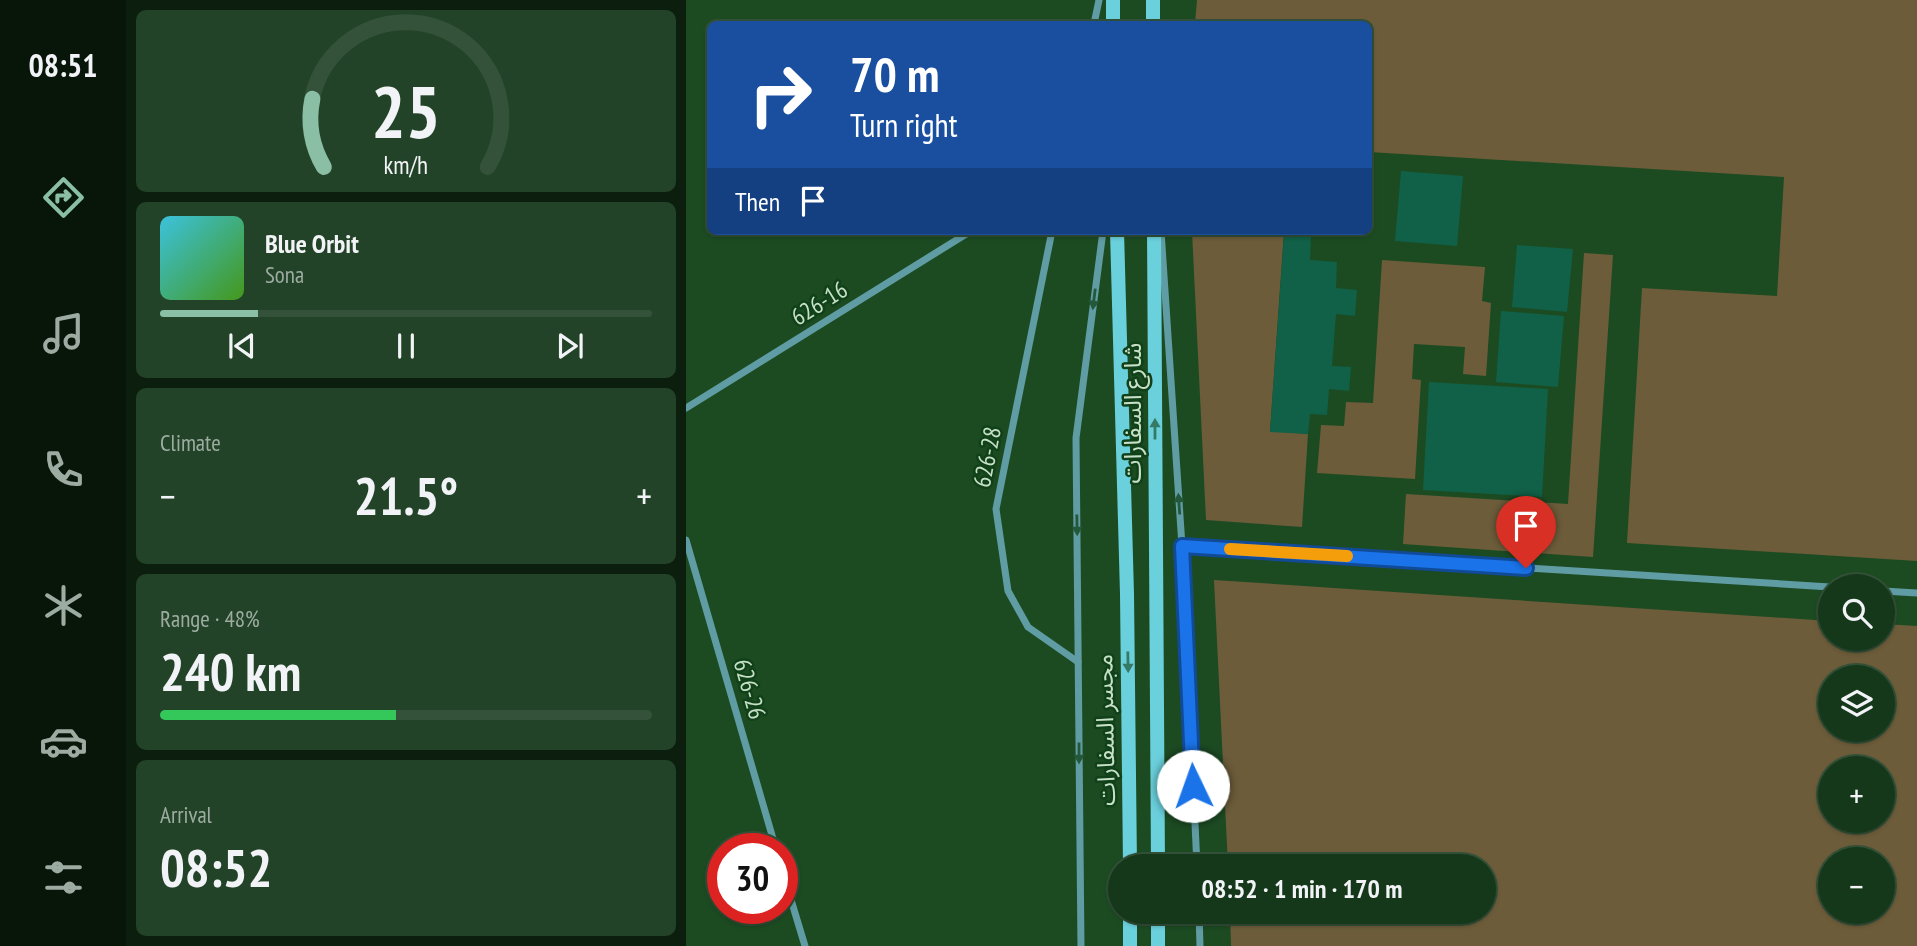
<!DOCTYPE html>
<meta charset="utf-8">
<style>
body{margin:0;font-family:"PT Sans Narrow","Noto Sans Arabic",sans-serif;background:#224327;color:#f1f3f6;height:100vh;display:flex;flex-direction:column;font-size:26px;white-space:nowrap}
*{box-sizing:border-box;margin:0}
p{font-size:23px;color:#9daca2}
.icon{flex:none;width:38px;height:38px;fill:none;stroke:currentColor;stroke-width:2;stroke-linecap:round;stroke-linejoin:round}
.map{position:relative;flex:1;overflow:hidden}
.side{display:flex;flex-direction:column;gap:10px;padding:10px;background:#0c1f0e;width:560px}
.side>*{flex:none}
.top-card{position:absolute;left:21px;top:21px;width:665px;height:214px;border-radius:10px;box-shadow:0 2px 5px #0004,0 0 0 2px #345239;background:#1a4fa0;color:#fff;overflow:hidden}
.buttons{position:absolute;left:1132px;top:574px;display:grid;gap:14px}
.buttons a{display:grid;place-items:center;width:77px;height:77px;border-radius:50%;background:#15381a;box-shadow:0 2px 5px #0004,0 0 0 2px #345239;font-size:35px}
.speed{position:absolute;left:21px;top:833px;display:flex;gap:14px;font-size:35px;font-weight:700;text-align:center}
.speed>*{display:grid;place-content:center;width:91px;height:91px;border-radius:50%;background:#15381a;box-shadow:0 2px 5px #0004,0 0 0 2px #345239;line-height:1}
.speed .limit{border:10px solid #d22;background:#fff;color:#111}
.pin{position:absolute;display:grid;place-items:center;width:60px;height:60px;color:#fff;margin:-72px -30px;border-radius:50% 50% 50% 0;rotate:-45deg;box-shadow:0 0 7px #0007}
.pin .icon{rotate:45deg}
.me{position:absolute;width:77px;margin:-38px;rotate:357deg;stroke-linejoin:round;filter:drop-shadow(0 0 5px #0008)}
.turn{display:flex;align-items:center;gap:24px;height:147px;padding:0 28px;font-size:32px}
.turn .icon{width:91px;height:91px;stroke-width:2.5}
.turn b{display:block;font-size:49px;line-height:60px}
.then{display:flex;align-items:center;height:66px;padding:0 28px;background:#0003;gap:14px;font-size:26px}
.big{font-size:52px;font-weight:700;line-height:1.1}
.side .card{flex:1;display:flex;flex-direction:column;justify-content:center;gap:10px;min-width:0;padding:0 24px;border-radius:10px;background:#224327}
.side .dial{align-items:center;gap:0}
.dial svg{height:182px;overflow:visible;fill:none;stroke:#345239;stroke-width:7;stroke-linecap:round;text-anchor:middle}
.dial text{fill:#f1f3f6;stroke:none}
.song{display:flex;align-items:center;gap:21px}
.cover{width:84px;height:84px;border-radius:10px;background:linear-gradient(135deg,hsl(190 70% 55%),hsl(100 70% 35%))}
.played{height:7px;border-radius:4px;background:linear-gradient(90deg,#8abfa5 20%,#345239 20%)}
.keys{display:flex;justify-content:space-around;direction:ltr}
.heat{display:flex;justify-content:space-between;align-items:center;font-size:38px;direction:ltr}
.charge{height:10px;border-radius:5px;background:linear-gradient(90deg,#34c759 48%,#345239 0)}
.trip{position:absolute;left:422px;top:854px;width:388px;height:70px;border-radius:35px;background:#15381a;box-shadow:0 2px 5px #0004,0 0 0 2px #345239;font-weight:700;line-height:70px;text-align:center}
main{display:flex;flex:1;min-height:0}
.tabs{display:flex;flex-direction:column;width:126px;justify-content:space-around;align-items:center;background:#08160a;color:#9daca2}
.tabs .icon{width:49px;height:49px}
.tabs .selected{color:#8abfa5}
.tabs b{font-size:32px;color:#f1f3f6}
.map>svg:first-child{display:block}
.green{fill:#6c5c3a;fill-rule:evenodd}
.building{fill:#106147}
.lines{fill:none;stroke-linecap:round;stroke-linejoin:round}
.minor{stroke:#609ca4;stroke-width:7}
.secondary{stroke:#6ad0dc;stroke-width:14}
.oneway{fill:#24583b}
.oneway2{fill:#347a66}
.route-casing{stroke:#114b97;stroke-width:18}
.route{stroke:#1a73e8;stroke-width:12}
.slow{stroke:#f59e0b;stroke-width:12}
.labels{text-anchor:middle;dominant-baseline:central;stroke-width:5;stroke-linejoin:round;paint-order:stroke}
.street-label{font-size:24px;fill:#c7e0c8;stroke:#104118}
</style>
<main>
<nav class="tabs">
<b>08:51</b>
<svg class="icon selected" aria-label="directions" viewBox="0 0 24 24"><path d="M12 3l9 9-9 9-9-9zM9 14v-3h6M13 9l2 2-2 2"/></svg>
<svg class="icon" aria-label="music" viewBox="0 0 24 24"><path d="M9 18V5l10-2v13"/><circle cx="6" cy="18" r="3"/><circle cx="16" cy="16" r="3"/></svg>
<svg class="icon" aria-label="phone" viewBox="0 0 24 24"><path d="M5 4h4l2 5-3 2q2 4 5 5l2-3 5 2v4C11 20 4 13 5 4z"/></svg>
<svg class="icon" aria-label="climate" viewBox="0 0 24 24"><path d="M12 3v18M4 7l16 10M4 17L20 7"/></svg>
<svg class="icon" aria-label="car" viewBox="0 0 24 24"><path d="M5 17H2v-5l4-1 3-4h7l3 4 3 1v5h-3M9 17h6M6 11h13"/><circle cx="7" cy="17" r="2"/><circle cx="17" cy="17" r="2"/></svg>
<svg class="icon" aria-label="filters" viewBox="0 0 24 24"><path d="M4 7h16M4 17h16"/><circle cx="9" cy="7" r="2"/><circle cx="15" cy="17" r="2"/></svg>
</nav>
<section class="side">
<div class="card dial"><svg viewBox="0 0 100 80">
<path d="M14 69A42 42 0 1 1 86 69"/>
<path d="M14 69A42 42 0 0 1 9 39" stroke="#8abfa5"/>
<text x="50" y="56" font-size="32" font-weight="700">25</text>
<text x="50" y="72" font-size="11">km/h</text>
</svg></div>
<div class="card">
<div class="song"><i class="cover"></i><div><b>Blue Orbit</b><p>Sona</p></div></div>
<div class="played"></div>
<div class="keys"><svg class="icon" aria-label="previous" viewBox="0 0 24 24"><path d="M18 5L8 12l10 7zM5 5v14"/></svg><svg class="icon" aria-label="pause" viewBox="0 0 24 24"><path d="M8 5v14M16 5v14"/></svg><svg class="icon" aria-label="next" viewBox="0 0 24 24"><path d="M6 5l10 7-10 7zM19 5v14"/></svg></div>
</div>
<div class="card"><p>Climate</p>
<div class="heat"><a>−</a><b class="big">21.5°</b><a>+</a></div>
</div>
<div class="card"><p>Range · 48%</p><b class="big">240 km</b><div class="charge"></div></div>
<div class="card"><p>Arrival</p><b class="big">08:52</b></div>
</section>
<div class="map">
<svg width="1231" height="946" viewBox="0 0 1231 946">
<rect width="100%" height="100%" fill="#1c4b22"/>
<!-- green -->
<g class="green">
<path d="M511 0H1231V561L941 543 956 288 1091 296 1098 177 683 152 682 24H509Z"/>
<path d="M506 231H598L584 431 622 434 616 527 520 520Z"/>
<path d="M898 253 927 255 907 557 717 544 720 494 882 504Z"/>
<path d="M696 260 799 267 796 301 805 303 800 376 777 374 779 347 728 344 726 379 735 380 729 479 631 473 635 425 658 426 660 402 687 403Z"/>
<path d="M528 580 1144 621V639H1197V624L1231 626V946H545L544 912H798V866H542ZM1197 677V730H1144V677ZM1197 768V821H1144V768ZM1197 859V912H1144V859Z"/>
</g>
<!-- building -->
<g class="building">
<path d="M715 171 777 176 771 246 709 241Z"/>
<path d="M598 235 625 236 624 260 651 262 650 288 671 290 669 316 650 314 646 366 665 367 663 391 643 389 641 415 624 414 622 434 584 432Z"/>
<path d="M831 245 887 249 881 312 826 307Z"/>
<path d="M815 311 878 316 872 387 810 382Z"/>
<path d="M743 382 862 389 856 497 737 490Z"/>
</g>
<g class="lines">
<!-- minor -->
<g class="minor">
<path d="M408 24 413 0"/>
<path d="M366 231 310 509 322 591 342 627 392 662"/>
<path d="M475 231 496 546 511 866"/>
<path d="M0 408 285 231"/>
<path d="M0 540 90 849"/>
<path d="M496 546 1144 587"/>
<path d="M1197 591 1231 593"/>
<path d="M96 870 119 946"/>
<path d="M513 912 514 946"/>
<path d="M395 946 390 438 417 231"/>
</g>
<!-- secondary -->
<g class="secondary">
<path d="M427 0V24"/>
<path d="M467 0V24"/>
<path d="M431 231 441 594 444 866"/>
<path d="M468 231 472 866"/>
<path d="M444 912V946"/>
<path d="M472 912V946"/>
</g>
</g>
<!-- one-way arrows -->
<defs><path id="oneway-solid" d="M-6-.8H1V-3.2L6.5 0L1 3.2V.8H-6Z" transform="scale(1.75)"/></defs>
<g class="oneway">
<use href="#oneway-solid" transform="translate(408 299) rotate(97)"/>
<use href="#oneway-solid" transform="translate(493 504) rotate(-94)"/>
<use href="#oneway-solid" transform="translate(391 525) rotate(89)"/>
<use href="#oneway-solid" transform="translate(393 753) rotate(90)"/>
</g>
<g class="oneway2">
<use href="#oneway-solid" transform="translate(469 429) rotate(-90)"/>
<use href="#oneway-solid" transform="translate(442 662) rotate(89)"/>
</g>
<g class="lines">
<!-- route casing -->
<g class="route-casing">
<path id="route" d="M507 786 496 546 840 568"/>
</g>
<!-- route -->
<use href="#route" class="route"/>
<!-- slow -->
<path class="slow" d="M544 549 661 556"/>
</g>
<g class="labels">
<!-- street labels -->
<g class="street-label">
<text transform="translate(133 303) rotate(-32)">626-16</text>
<text transform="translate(446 413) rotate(-90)">شارع السفارات</text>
<text transform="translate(301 457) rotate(-79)">626-28</text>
<text transform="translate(64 689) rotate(74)">626-26</text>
<text transform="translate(419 730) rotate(-91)">مجسر السفارات</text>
</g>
</g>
</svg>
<div class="buttons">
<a><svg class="icon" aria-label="search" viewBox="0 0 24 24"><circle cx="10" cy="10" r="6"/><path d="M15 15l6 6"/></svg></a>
<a><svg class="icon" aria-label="layers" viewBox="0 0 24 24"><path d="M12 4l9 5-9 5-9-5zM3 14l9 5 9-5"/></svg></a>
<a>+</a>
<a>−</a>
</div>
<div class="speed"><div class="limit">30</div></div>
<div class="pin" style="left:840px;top:568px;background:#d93025"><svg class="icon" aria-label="arrive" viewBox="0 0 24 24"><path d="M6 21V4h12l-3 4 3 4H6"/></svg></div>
<svg class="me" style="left:507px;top:786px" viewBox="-20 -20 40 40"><circle r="19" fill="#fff"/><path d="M0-13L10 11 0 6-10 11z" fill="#1a73e8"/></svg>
<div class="trip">08:52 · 1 min · 170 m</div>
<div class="top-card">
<div class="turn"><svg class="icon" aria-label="right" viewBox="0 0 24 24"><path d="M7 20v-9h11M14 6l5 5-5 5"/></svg><div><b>70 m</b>Turn right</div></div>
<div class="then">Then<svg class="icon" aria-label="arrive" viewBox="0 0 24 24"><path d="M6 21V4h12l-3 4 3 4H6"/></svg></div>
</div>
</div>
</main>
